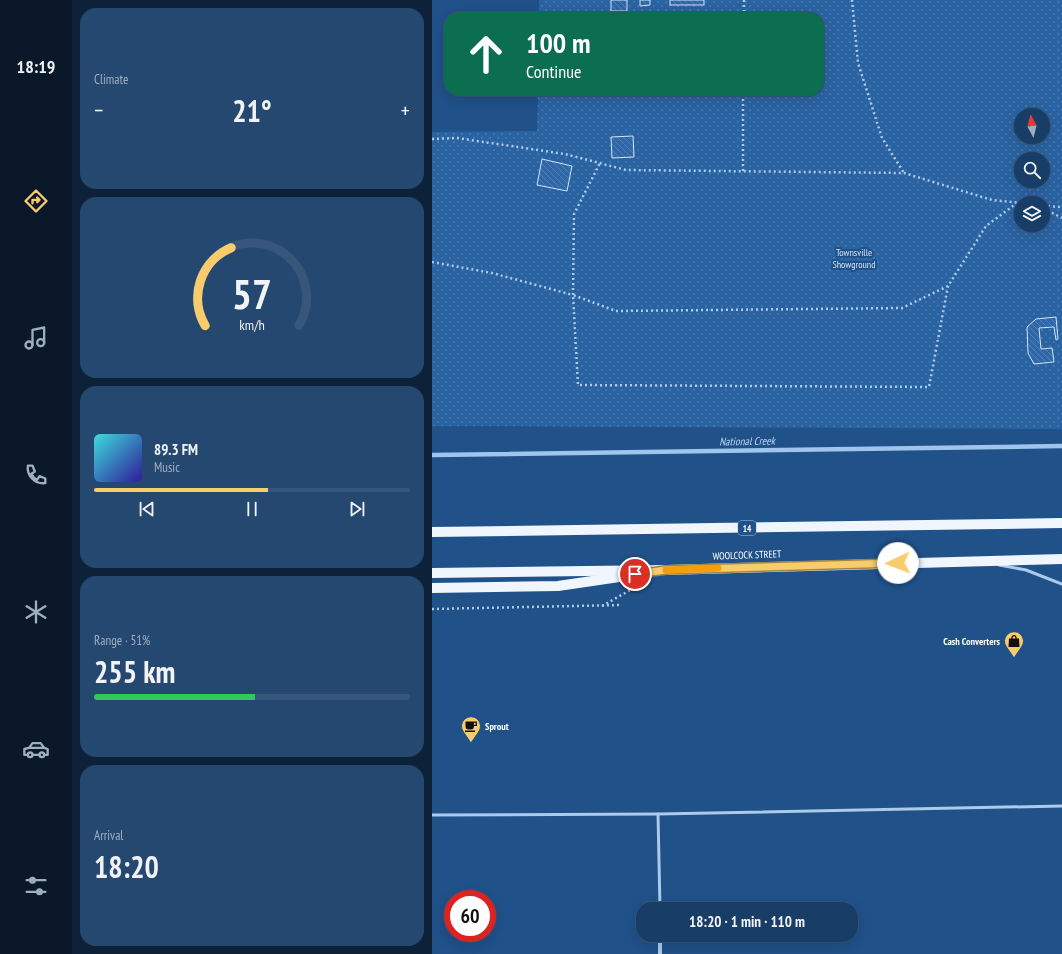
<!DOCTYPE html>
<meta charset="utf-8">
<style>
body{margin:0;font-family:"PT Sans Narrow",sans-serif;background:#254870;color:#f1f3f6;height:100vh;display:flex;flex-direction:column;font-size:15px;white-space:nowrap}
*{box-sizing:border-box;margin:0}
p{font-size:13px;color:#9faec0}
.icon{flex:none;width:22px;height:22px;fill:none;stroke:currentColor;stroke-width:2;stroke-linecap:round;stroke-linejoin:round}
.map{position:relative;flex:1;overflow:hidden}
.side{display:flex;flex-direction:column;gap:8px;padding:8px;background:#0d2239;width:360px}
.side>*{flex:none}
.hud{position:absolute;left:12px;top:12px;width:380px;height:84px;border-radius:16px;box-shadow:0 4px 16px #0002,0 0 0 1px #36567b;background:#0b6e4f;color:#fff;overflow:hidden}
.needle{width:26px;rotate:353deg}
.tools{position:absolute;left:582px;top:108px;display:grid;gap:8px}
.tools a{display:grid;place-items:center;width:36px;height:36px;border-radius:50%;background:#183d67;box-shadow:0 4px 16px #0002,0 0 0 1px #36567b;font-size:20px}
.speed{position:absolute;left:12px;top:890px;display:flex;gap:8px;font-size:20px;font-weight:700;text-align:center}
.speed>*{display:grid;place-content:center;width:52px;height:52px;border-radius:50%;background:#183d67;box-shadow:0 4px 16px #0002,0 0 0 1px #36567b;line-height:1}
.speed .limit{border:6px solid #d22;background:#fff;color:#111}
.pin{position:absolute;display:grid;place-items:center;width:34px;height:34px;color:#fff;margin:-17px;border:2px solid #fff;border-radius:50%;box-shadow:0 1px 4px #0007}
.me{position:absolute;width:44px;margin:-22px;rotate:268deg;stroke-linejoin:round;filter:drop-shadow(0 0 3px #0008)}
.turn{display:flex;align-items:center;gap:14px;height:84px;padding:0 16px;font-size:18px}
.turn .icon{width:52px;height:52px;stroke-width:2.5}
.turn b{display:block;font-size:28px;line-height:34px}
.big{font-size:30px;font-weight:700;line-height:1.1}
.side .tile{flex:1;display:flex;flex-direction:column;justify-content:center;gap:6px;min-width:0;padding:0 14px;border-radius:16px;background:#254870}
.side .dial{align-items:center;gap:0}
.dial svg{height:104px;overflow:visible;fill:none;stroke:#36567b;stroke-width:7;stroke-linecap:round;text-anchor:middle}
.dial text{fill:#f1f3f6;stroke:none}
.song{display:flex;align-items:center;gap:12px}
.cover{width:48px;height:48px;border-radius:6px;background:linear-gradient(135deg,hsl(180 70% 55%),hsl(250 70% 35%))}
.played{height:4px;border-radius:2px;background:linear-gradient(90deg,#f8cc6c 55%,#36567b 55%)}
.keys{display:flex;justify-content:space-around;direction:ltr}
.heat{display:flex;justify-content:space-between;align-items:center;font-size:22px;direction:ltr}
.charge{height:6px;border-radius:3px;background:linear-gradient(90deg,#34c759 51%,#36567b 0)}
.trip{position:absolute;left:204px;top:902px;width:222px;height:40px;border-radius:16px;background:#183d67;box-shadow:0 4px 16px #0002,0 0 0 1px #36567b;font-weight:700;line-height:40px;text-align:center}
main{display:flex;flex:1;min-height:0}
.dock{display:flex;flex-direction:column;width:72px;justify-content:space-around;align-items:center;background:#0a1829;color:#9faec0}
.dock .icon{width:28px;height:28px}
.dock .on{color:#f8cc6c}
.dock b{font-size:18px;color:#f1f3f6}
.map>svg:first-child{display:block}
.park{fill:url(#park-dots);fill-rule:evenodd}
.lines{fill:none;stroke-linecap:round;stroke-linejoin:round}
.stream{stroke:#9fc5ec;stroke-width:4.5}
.building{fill:url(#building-back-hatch);stroke:#d0e3f8}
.path{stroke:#accaeb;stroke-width:2.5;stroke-dasharray:2 3;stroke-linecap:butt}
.lane{stroke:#accaeb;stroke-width:3}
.street{stroke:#accaeb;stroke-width:4}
.primary{stroke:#f0f6fe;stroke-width:10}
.route-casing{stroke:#a18546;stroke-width:10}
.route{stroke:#f8cc6c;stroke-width:7}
.slow{stroke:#f59e0b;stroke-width:7}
.labels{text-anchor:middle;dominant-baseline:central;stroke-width:4;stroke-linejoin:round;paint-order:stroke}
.shield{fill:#205189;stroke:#bccbdc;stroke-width:1}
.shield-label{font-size:9px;font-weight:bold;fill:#fff}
.park-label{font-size:10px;fill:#d0e3f8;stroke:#205189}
.street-label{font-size:10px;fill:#fff;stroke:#205189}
.poi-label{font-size:10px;font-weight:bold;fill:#fff;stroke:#205189;text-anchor:end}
.water-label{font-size:11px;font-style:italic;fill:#b7d4f2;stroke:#205189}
</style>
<main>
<nav class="dock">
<b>18:19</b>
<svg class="icon on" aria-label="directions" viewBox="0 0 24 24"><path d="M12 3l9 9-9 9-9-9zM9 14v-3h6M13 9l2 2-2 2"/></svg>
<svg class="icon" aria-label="music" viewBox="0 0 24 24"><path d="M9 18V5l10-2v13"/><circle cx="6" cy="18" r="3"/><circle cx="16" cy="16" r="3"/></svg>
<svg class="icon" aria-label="phone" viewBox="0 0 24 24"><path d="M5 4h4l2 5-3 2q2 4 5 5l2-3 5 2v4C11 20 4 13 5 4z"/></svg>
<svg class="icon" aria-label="climate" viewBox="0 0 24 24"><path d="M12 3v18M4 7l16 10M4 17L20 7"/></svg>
<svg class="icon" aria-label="car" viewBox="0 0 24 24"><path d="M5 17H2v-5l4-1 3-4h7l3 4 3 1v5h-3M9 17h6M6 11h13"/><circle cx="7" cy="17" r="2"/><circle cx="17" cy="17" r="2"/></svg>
<svg class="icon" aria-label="filters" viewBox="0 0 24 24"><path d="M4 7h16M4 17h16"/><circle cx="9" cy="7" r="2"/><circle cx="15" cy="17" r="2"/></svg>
</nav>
<section class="side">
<div class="tile"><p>Climate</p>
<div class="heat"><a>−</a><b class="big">21°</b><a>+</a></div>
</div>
<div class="tile dial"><svg viewBox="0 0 100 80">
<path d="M14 69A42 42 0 1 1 86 69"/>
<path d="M14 69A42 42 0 0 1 34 9" stroke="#f8cc6c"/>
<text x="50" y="56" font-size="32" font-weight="700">57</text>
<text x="50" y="72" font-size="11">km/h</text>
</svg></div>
<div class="tile">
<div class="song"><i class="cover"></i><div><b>89.3 FM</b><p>Music</p></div></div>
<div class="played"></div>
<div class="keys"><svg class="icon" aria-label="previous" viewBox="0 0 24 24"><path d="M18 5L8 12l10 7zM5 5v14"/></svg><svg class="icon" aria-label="pause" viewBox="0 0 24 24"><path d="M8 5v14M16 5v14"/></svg><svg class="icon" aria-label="next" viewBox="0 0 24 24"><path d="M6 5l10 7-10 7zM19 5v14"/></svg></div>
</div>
<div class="tile"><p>Range · 51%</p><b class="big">255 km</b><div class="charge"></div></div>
<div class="tile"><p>Arrival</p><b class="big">18:20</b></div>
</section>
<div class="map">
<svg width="630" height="954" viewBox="0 0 630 954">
<defs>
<pattern id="park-dots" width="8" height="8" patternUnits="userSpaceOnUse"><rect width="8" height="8" fill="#2a63a2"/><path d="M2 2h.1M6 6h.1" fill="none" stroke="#4a7ab0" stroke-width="1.8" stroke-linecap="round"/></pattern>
<pattern id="building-back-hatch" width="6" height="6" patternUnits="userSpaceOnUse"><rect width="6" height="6" fill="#3068a7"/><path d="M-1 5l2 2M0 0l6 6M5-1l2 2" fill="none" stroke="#4f7fb4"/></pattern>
</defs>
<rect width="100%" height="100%" fill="#205189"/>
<!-- park -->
<path class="park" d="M107 0H630V429L0 426V132L105 131 106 91H387V17H107ZM589 115H611V137H589ZM589 159H611V181H589ZM589 203H611V225H589Z"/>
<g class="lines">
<!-- stream -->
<path class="stream" d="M0 455 630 446"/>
</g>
<!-- building -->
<g class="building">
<rect x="179" y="0" width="16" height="11"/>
<path d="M208 0H218V5L208 6Z"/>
<rect x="238" y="0" width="34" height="5"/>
<path d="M201 136 202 157 180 158 179 137Z"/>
<path d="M110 159 140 166 135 191 105 185Z"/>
<path d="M624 317 626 339 624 340 622 327 607 328 609 349 620 348 622 362 602 364 596 353 595 327 604 319Z"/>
</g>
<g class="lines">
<!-- path -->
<g class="path">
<path d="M420 0 426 63 450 138 472 173"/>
<path d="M312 17V0"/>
<path d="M0 139 25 138 133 154 194 170 472 173 560 200 589 203"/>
<path d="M311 171V91"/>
<path d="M611 206 630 207"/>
<path d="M611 208 630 218"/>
<path d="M0 262 60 273 141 295 142 214 168 163"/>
<path d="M516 286 470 308 184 311 141 295 146 385 497 387 516 286 554 226 585 203"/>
<path d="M170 606 209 584"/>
<path d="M0 609 190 605"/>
</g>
<!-- lane -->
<g class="lane">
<path d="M567 565 594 570 630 584"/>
<path d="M226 814 228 909"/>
<path d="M0 815 226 814 630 806"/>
</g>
<!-- street -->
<path class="street" d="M228 935V954"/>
<!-- primary -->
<g class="primary">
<path d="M0 532 630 523"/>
<path d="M0 573 234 570 630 559"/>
<path d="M0 588 126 586 194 576"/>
</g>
</g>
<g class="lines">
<!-- route casing -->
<g class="route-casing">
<path id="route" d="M203 574 234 570 466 563"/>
</g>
<!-- route -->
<use href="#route" class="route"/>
<!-- slow -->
<path class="slow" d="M234 570 286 568"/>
</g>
<!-- icons -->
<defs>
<g id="shop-pin" transform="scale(1)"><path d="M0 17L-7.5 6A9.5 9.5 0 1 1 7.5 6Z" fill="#f8cc6c" stroke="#205189"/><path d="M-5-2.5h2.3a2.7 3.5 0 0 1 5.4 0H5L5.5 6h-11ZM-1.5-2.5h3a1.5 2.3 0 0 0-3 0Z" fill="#111"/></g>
<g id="cafe-pin" transform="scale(1)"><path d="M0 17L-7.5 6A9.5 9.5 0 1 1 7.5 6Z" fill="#f8cc6c" stroke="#205189"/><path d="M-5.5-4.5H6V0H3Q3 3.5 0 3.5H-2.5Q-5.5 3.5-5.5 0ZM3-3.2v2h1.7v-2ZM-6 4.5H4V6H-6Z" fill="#111"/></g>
</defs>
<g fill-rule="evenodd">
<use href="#shop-pin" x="582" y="641"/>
<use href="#cafe-pin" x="39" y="726"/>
</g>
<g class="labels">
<!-- shield labels -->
<rect class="shield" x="306" y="521" width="18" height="14" rx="3"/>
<g class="shield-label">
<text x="315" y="528">14</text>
</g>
<!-- park labels -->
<g class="park-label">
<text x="422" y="252">Townsville<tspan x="422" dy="12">Showground</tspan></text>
</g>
<!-- street labels -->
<g class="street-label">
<text transform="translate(315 555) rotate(-2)">WOOLCOCK STREET</text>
</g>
<!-- poi labels -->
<g class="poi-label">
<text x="568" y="641">Cash Converters</text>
<text x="53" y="726" text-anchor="start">Sprout</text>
</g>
<!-- water labels -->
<g class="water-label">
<text transform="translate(315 441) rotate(-1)">National Creek</text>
</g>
</g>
</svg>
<div class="tools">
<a><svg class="needle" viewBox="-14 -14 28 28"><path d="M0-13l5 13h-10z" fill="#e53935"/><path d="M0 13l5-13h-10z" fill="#9faec0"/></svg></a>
<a><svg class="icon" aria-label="search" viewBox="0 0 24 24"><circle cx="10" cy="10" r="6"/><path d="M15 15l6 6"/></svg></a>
<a><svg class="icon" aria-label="layers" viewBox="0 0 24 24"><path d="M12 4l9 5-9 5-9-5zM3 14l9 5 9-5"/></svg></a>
</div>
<div class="speed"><div class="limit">60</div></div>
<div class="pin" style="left:203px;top:574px;background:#d93025"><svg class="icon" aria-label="arrive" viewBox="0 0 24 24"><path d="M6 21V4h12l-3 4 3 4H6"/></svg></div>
<svg class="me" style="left:466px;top:563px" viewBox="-20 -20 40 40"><circle r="19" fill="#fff"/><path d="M0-13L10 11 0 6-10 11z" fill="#f8cc6c"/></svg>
<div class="trip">18:20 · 1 min · 110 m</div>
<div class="hud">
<div class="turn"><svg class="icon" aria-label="ahead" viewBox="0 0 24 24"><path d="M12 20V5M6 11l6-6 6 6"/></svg><div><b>100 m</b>Continue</div></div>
</div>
</div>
</main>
